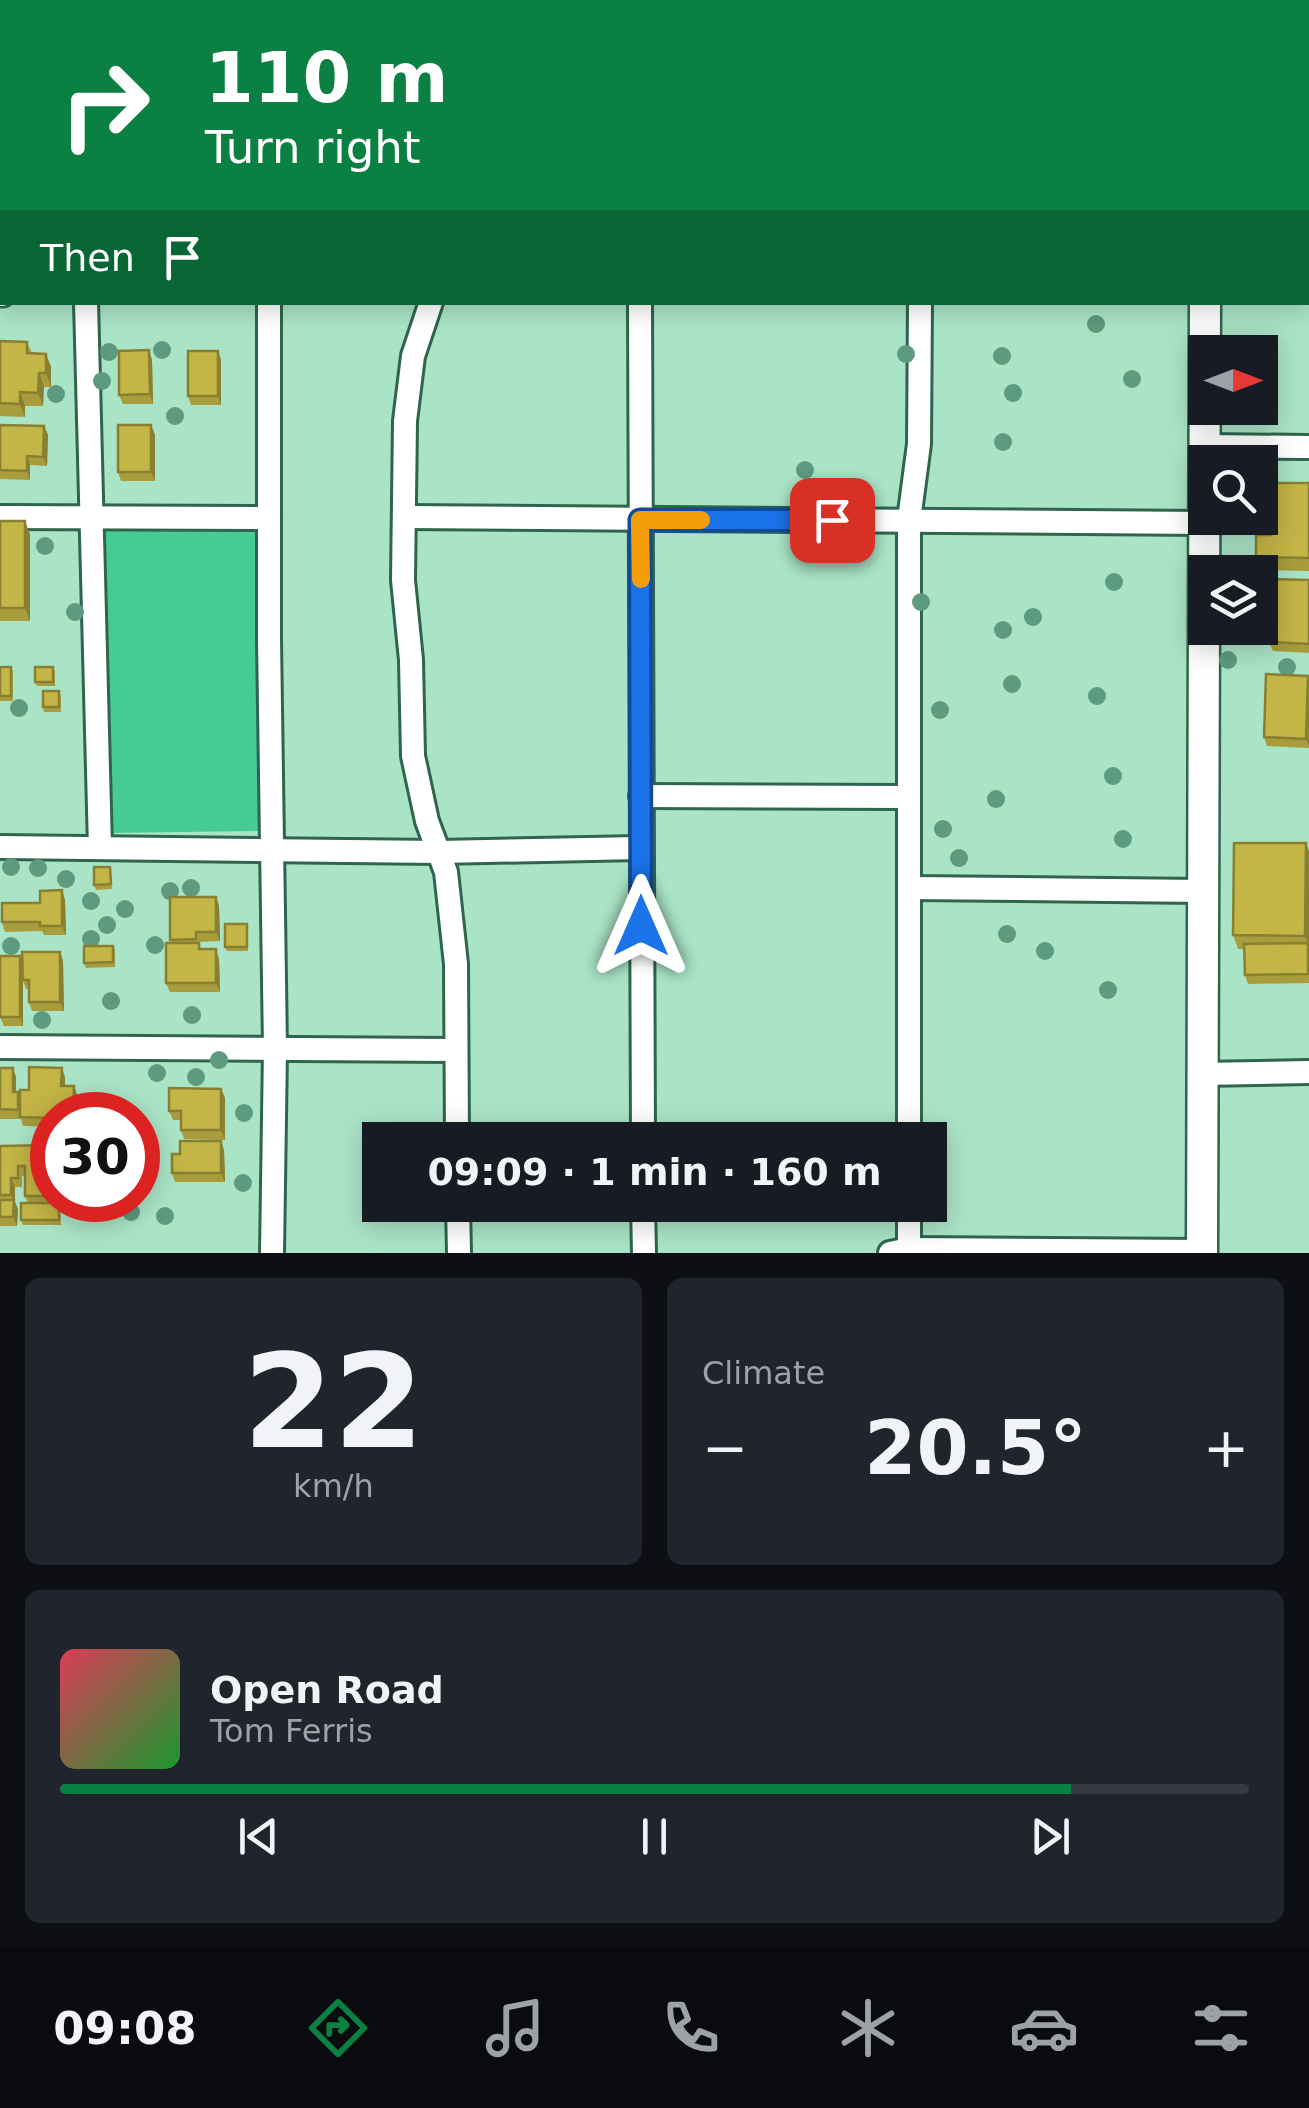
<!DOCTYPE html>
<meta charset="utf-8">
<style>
body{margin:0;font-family:"DejaVu Sans",sans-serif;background:#20242c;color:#f1f3f6;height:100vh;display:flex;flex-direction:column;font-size:38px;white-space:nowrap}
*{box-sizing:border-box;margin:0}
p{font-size:32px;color:#9ea1a6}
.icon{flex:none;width:55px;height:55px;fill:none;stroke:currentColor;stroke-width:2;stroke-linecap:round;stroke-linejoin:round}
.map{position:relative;height:1253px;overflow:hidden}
.details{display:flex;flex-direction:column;gap:25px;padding:25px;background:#0d0f14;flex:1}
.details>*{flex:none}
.top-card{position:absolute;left:0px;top:0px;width:1310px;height:305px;box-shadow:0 5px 25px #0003;background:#0b8043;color:#fff;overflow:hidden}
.needle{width:65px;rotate:90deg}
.fabs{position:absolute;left:1188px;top:335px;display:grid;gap:20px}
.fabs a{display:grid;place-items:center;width:90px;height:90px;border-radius:0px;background:#171b24;box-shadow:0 5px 25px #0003;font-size:50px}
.speed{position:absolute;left:30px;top:1092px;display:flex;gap:20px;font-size:50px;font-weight:700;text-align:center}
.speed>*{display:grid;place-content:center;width:130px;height:130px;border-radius:50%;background:#171b24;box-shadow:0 5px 25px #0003;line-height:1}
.speed .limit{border:15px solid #d22;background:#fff;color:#111}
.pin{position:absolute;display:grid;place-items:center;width:85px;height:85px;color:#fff;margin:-42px;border-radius:20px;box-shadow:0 5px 15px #0006}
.me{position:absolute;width:110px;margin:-55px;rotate:0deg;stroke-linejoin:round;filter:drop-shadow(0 0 8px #0008)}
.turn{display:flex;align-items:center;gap:35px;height:210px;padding:0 40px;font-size:45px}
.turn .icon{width:130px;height:130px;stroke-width:2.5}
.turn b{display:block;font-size:70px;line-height:85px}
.then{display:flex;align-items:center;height:95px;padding:0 40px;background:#0003;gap:20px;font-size:38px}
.big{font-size:75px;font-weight:600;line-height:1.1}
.details .widget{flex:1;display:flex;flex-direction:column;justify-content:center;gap:15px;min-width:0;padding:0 35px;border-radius:15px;background:#20242c}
.details .dial{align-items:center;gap:0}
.dial b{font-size:130px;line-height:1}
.song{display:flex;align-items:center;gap:30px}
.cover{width:120px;height:120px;border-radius:15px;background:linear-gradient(135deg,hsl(350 70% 55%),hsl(130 70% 35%))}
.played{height:10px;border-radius:5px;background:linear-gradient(90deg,#0b8043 85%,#363941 85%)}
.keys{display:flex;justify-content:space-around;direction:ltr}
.heat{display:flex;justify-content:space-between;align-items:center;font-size:55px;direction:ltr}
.details .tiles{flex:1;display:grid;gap:25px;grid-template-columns:1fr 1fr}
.widget:last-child{grid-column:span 2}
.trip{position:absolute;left:362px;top:1122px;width:585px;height:100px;border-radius:0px;background:#171b24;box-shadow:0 5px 25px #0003;font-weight:600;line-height:100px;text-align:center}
.dock{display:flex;height:160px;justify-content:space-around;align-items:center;background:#090b0e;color:#9ea1a6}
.dock .icon{width:70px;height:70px}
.dock .selected{color:#0b8043}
.dock b{font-size:45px;color:#f1f3f6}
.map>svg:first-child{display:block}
.green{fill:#47cb95}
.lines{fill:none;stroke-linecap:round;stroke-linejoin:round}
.minor-casing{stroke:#2e654c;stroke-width:28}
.tertiary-casing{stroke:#2e654c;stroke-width:35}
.minor{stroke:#fff;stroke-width:22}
.tertiary{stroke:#fff;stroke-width:30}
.tree{fill:#5e9a7f}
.wall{fill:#a89c3c}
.shaded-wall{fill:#887f31}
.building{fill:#c3b546;stroke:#887f31;stroke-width:2.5}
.route-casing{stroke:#114b97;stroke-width:25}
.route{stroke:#1a73e8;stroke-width:18}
.slow{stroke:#f59e0b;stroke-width:18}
</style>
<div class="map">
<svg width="1309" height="1253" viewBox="0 0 1309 1253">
<rect width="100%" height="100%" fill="#aae4c7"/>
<!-- green -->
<path class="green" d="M259 529 261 831 108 833 106 530Z"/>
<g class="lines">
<!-- minor casing -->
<g class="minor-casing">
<g id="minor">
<path d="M84 0V2"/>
<path d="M268 0V2"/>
<path d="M578 0V2"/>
<path d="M442 2V0"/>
<path d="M728 2V0"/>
<path d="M890 2V0"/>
<path d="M1017 2V0"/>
<path d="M86 302 100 848"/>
<path d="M269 302V639L275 1049 272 1253"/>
<path d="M431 302 413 356 405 421 403 580 411 660 413 756 427 821 446 872 456 964 457 1140"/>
<path d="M640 302 643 1140"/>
<path d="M1205 446 1309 447"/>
<path d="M0 517 269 518"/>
<path d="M404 517 1205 523"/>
<path d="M641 796 909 797"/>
<path d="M0 847 439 852 640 848"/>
<path d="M909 888 1203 891"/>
<path d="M0 1047 454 1050"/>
<path d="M1201 1074 1309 1072"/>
<path d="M909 1140V520L919 444 920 302"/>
<path d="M458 1205 459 1253"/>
<path d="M643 1205 644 1253"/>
<path d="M909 1205V1253"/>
<path d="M890 1253 909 1249 1202 1251"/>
</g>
</g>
<!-- tertiary casing -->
<g class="tertiary-casing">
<g id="tertiary">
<path d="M1206 2V0"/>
<path d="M0 291H2"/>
<path d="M1202 1253 1205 302"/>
</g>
</g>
<!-- minor -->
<use href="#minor" class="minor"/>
<!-- tertiary -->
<use href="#tertiary" class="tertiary"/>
</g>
<!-- trees -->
<g class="tree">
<circle cx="1096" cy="324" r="9"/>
<circle cx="162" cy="350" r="9"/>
<circle cx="109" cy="352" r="9"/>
<circle cx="906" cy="354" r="9"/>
<circle cx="1002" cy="356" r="9"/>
<circle cx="1132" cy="379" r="9"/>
<circle cx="102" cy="381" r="9"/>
<circle cx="1013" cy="393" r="9"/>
<circle cx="56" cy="394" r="9"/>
<circle cx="175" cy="416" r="9"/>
<circle cx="1003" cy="442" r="9"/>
<circle cx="805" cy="470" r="9"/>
<circle cx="45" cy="546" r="9"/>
<circle cx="1114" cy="582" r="9"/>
<circle cx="921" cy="602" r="9"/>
<circle cx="75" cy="612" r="9"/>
<circle cx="1033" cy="617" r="9"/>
<circle cx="1003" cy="630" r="9"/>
<circle cx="1228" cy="660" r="9"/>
<circle cx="1287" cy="667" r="9"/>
<circle cx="1012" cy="684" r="9"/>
<circle cx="1097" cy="696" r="9"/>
<circle cx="19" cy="708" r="9"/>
<circle cx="940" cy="710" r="9"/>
<circle cx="1113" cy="776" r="9"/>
<circle cx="996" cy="799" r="9"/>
<circle cx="943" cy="829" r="9"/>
<circle cx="1123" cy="839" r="9"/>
<circle cx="959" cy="858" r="9"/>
<circle cx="11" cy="867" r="9"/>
<circle cx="38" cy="868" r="9"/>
<circle cx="66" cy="879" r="9"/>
<circle cx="191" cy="888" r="9"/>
<circle cx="170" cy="891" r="9"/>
<circle cx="91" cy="901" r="9"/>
<circle cx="125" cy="909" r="9"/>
<circle cx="107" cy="925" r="9"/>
<circle cx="1007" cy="934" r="9"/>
<circle cx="91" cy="939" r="9"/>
<circle cx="155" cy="945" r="9"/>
<circle cx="11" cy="946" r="9"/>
<circle cx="1045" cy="951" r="9"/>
<circle cx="1108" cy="990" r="9"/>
<circle cx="111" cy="1001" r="9"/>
<circle cx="192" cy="1015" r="9"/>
<circle cx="42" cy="1020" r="9"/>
<circle cx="219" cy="1060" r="9"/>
<circle cx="157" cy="1073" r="9"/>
<circle cx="196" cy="1077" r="9"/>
<circle cx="244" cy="1113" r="9"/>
<circle cx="150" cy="1157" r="9"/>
<circle cx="243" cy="1183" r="9"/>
<circle cx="131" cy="1212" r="9"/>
<circle cx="165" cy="1216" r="9"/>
</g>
<!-- wall -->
<g class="wall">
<path d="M0 341 27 342 32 353 46 354 51 367V387H44L43 406H25V417L0 416Z"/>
<path d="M218 351 221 360V405H191L188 396Z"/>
<path d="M152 360 153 404H123L119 395Z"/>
<path d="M0 425 44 426 48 435 47 466 30 465V480L0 479Z"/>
<path d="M151 425 155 435V481H121L118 472Z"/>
<path d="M1309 483V571L1261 570 1256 557Z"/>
<path d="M0 521 30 534V621H0Z"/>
<path d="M1309 580V653L1273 651 1269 642Z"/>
<path d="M0 667H11L13 672V701H0Z"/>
<path d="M53 667 55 672V686H37L35 682Z"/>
<path d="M1309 678V748L1267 746 1264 737Z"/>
<path d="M61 695V712H44L43 707Z"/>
<path d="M1306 843 1309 852V983L1248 984 1245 975 1244 949H1238L1233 935Z"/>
<path d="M110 867 112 889 96 890 94 885Z"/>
<path d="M216 897 219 906 220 941 199 942 201 949 219 959 220 992H170L166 983 171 943 170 940Z"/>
<path d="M65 900 66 935H44L42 931 5 932 2 922 40 903Z"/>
<path d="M248 928V951H227L225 947Z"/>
<path d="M113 946 115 950V967L86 968 84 963Z"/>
<path d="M60 952 63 961 64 1011H32L29 1002V989H26L23 981V1026H4L0 1017 20 956 23 965Z"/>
<path d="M0 1068 16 1077V1092H18L20 1099 29 1090 65 1077V1086H74L77 1095V1115H52V1127L23 1126 21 1119H0Z"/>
<path d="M221 1089 225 1098V1140L184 1139 181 1130V1120H173L169 1111Z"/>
<path d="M52 1145V1200H66V1205H60L61 1225H23L21 1220 28 1203 25 1196V1176H22V1187H15V1202L18 1209 17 1226H0V1146Z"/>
<path d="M224 1150 225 1182H175L172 1173Z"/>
</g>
<!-- shaded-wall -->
<g class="shaded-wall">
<path d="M149 350 152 360 153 404 150 394Z"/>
<path d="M218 351 221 360V405L218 396Z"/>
<path d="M46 354 51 367V387L46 373Z"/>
<path d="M39 373 44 387 43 406 38 393Z"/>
<path d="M20 392 25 406V417L20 404Z"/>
<path d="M151 425 155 435V481L151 472Z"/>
<path d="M44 426 48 435 47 466 43 457Z"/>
<path d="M27 456 30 465V480L27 471Z"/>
<path d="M25 521 30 534V621L25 608Z"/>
<path d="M1309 678V746L1306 739Z"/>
<path d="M1306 843 1309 852V945L1305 936Z"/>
<path d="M62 890 65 900 66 935 62 926Z"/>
<path d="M216 897 219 906 220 941 216 932Z"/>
<path d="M216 949 219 959 220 992 216 983Z"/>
<path d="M60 952 63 961 64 1011 60 1002Z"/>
<path d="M20 956 23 965V1026L20 1017Z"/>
<path d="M13 1068 16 1077V1102L13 1092Z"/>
<path d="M62 1068 65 1077V1095L61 1086Z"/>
<path d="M74 1086 77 1095V1115H73Z"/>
<path d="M221 1089 225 1098V1140L221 1130Z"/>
<path d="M221 1141 224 1150 225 1182 221 1173Z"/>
<path d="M11 1178 15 1187V1202L18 1209 17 1226 13 1217 14 1203 11 1195Z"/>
</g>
<!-- building -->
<g class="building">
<path d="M0 341 27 342V353L46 354V373H39L38 393 20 392V404L0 403Z"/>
<path d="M149 350 150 394 119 395V351Z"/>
<rect x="188" y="351" width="30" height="45"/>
<path d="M0 425 44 426 43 457 27 456V471L0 470Z"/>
<rect x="118" y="425" width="33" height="47"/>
<path d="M1271 483H1309V558L1256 557V535H1271Z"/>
<rect x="0" y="521" width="25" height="87"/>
<path d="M1271 579 1309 580V644L1269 642Z"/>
<rect x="0" y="667" width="11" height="29"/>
<rect x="35" y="667" width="18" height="15"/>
<path d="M1266 674 1308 676 1306 739 1264 737Z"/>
<rect x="43" y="691" width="16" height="16"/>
<path d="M1234 843H1306L1305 936 1233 935Z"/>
<path d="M94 867H110L111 884 94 885Z"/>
<path d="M62 890V926H40V922H2V903H40V891Z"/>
<path d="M170 897H216V932H196V939L170 940Z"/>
<rect x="225" y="924" width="22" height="23"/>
<path d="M166 943H199V949H216V983H166Z"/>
<path d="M1308 943V974L1245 975 1244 944Z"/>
<path d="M84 946H113V962L84 963Z"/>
<path d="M22 952H60V1002H29V980H23Z"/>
<rect x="0" y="956" width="20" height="61"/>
<path d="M29 1067 62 1068 61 1086H74L73 1115H52V1118L20 1117V1090H29Z"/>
<path d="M0 1068H13V1092H18V1110L0 1109Z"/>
<path d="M169 1088 221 1089V1130H181V1111H169Z"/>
<path d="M180 1141H221V1173H172V1154H180Z"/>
<path d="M52 1145V1196H25V1166H18V1178H11V1195H0V1146Z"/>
<path d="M0 1200H14L13 1217H0Z"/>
<rect x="21" y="1203" width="38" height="17"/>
</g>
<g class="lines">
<!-- route casing -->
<g class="route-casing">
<path id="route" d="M641 926 640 520H832"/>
</g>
<!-- route -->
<use href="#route" class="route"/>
<!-- slow -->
<path class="slow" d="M641 579 640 520H701"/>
</g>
</svg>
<div class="fabs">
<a><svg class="needle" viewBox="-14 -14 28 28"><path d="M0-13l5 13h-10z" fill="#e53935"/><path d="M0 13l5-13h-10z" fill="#9ea1a6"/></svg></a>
<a><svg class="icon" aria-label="search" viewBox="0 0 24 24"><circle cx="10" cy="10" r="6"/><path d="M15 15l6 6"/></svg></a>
<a><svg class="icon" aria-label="layers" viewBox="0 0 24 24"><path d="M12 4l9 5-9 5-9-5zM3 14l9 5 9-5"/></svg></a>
</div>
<div class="speed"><div class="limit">30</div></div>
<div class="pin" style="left:832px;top:520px;background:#d93025"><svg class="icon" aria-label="arrive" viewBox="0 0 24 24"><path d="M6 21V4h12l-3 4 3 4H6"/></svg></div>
<svg class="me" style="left:641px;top:926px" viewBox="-20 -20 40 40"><path d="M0-17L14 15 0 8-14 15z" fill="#1a73e8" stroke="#fff" stroke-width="4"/></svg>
<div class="trip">09:09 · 1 min · 160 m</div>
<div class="top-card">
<div class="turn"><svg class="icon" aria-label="right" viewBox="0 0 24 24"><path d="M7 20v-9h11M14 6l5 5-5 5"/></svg><div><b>110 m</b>Turn right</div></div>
<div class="then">Then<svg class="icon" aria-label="arrive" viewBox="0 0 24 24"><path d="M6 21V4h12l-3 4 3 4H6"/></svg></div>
</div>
</div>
<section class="details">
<div class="tiles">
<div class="widget dial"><b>22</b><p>km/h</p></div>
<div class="widget"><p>Climate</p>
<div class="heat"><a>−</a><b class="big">20.5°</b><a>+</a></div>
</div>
<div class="widget">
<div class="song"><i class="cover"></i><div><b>Open Road</b><p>Tom Ferris</p></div></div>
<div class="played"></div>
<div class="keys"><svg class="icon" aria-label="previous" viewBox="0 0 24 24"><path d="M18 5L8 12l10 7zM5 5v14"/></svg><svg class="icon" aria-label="pause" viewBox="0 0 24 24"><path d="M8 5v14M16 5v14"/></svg><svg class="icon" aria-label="next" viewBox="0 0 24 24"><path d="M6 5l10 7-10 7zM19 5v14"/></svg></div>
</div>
</div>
</section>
<nav class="dock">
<b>09:08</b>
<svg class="icon selected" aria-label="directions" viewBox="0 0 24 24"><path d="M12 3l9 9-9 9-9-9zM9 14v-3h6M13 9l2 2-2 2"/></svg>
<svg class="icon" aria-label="music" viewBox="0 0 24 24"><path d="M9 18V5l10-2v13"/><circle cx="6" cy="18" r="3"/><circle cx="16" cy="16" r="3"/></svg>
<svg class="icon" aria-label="phone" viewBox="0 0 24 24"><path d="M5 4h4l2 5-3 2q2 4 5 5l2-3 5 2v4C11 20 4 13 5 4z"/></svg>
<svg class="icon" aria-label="climate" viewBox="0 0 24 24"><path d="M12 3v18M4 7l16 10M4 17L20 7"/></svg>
<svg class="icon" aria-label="car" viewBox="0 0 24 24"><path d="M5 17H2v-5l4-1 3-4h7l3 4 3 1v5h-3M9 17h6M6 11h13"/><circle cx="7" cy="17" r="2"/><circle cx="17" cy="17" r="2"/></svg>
<svg class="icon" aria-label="filters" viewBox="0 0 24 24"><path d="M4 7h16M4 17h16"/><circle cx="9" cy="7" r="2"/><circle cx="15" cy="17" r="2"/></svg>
</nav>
